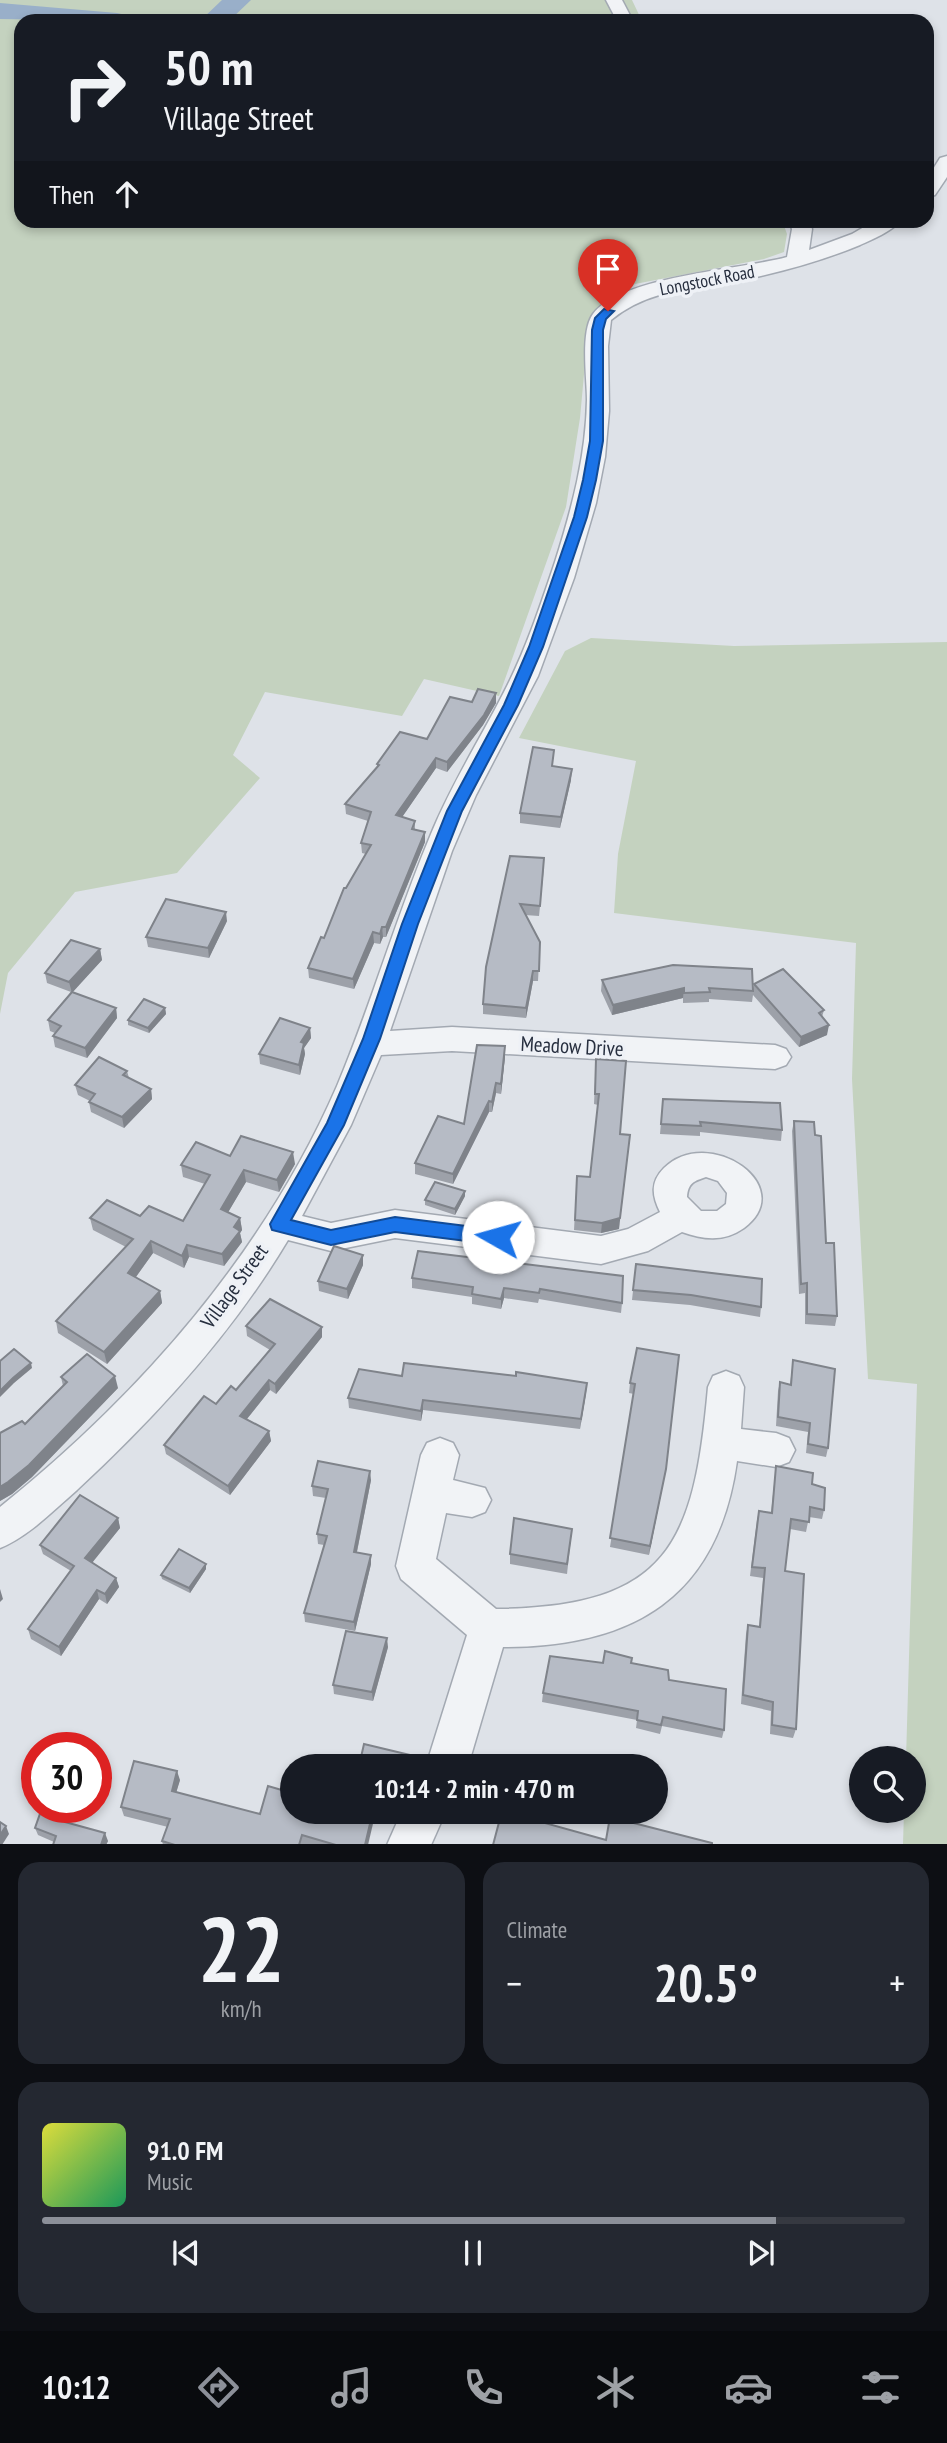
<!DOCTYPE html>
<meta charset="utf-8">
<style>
body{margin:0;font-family:"PT Sans Narrow",sans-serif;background:#242831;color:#f1f3f6;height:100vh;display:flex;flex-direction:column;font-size:26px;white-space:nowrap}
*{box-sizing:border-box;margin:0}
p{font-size:23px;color:#9ea1a6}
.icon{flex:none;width:38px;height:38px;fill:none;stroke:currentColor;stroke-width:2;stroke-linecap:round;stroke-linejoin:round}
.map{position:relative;height:1844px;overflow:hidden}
.sheet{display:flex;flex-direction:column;gap:18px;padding:18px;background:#0d0f14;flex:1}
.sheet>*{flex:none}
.top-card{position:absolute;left:14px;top:14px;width:920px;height:214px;border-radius:21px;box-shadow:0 4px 10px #0003;background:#171b24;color:#f1f3f6;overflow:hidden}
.buttons{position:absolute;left:849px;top:1746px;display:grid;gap:14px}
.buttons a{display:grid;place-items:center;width:77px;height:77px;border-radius:50%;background:#171b24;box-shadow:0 4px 10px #0003;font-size:35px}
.speed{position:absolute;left:21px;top:1732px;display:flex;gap:14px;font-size:35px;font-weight:700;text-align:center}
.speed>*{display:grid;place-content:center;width:91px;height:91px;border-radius:50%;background:#171b24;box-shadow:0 4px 10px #0003;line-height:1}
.speed .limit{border:10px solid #d22;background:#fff;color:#111}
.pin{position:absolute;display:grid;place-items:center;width:60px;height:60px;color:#fff;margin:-72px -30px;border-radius:50% 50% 50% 0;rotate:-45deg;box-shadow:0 0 7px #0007}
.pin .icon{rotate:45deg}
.me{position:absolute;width:77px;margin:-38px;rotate:277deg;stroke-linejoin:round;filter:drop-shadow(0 0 5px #0008)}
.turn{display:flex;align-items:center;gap:24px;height:147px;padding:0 35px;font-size:32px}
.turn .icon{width:91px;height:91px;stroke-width:2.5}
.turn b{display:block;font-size:49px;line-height:60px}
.then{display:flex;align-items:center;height:66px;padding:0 35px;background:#0003;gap:14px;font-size:26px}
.big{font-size:52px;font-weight:600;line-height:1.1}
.sheet .tile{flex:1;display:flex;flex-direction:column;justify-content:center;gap:10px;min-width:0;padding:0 24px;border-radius:21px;background:#242831}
.sheet .dial{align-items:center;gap:0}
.dial b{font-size:91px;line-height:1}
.song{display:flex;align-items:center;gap:21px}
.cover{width:84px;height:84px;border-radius:10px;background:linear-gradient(135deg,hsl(60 70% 55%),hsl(150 70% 35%))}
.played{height:7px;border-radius:4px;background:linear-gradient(90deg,#8c9099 85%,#363941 85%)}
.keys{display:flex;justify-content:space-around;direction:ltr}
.heat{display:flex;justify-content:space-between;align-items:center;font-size:38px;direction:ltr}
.sheet .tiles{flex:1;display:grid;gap:18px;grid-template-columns:1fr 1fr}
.tile:last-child{grid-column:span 2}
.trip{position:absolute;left:280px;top:1754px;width:388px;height:70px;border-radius:35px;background:#171b24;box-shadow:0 4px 10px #0003;font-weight:600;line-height:70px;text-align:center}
.menu{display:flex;height:112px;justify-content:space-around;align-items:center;background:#090b0e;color:#9ea1a6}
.menu .icon{width:49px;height:49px}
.menu .active{color:#8c9099}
.menu b{font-size:32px;color:#f1f3f6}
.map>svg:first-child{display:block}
.green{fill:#c4d2bf}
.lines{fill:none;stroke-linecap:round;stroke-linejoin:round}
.river{fill:#99afc9;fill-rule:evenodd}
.minor-casing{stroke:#a3a9b2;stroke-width:3}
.minor{fill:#f1f3f6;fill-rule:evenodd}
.wall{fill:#9da1a9}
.shaded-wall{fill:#7f838a}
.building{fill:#b6bbc5;stroke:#7f838a;stroke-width:2}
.route{fill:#1a73e8;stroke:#114b97;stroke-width:2}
.labels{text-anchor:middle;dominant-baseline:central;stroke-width:7;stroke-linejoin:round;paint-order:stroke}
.far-street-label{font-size:18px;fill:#272f3f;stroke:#eef1f6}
.street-label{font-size:21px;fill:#272f3f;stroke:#eef1f6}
</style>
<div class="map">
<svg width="947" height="1845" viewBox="0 0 947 1845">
<rect width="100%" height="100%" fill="#dee2e8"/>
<!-- green -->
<g class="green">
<path d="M0 0H632L642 21H21V220H782L787 234 784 252 764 259 635 284 618 291 589 320 580 418 566 507 499 696 424 679 402 716 265 692 233 755 260 778 177 873 75 892 8 973 0 1014Z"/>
<path d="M591 638 734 646 947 642V1844H903L904 1811H914V1759H906L917 1384 868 1379 852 1079 856 943 614 913 618 854 636 761 519 738 565 651Z"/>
</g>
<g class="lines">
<!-- river -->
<g class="river">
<path d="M222 0H251L229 21H200Z"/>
<path d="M0 3 117 13 126 15 130 21 0 19Z"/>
</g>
<!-- minor casing -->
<g class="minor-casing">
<g id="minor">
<path d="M606 0H622L633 21H617Z"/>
<path d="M947 156V177L935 195 928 197V177L940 158Z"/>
<path d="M788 220H808L812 229 809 250 852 234 876 220H901C891 232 873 239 860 245 824 260 785 271 747 279 699 288 650 288 611 320L608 346 609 411 605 457 596 503 574 578 538 676 476 795 452 851 390 1031 452 1027 775 1045 786 1049 791 1057 786 1065 775 1069 452 1051 381 1055 351 1125 302 1216 331 1223 395 1210 601 1236 628 1229 660 1212C652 1196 650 1182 664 1168 708 1124 800 1186 744 1228 724 1242 704 1240 682 1232L648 1251 601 1264 395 1238 331 1251 288 1240C232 1334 157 1416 77 1490 54 1510 28 1537 0 1548V1507C141 1394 265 1252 337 1086 372 1003 396 917 431 834 451 785 479 741 503 694 525 652 540 607 555 562 572 508 586 456 587 400 587 379 580 331 593 314 622 276 740 270 787 257L792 229ZM706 1177 718 1181 727 1193 726 1204 717 1211H701L687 1197C688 1183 694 1181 706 1177Z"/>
<path d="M726 1371 739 1376 744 1387 741 1429 776 1433 789 1438 795 1450 789 1462 776 1467 737 1461C718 1597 634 1647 503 1647L468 1766H426L467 1635 401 1579 396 1566 421 1455 427 1443 440 1438 453 1443 459 1455 453 1480 485 1488 491 1500 485 1512 472 1517 446 1513 436 1559 496 1609C668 1607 694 1545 708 1387L713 1376Z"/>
<path d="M402 1811H446L431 1845H387Z"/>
</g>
</g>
<!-- minor -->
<use href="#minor" class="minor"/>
</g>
<!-- wall -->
<g class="wall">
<path d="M496 693V703L483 725 447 772 436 768 402 817 415 821V830L425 842 386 937H383L380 944 374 943 354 989 309 978 308 968 324 938 346 888 366 854 362 853 361 843 368 821 346 814 345 804 377 767V764L427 739 472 702Z"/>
<path d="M553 766 571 780 560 828 520 823V813Z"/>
<path d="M510 856 544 868 539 916 525 915 540 942 538 981H533L526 1018 483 1014V1004Z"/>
<path d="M227 921 209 958 148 947 146 937Z"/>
<path d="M100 949 102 960 72 992 116 1008 117 1018 87 1058 55 1047 53 1036 55 1033 50 1031 48 1020 71 992 47 983 45 973Z"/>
<path d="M602 980 753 989 754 984 824 1010 822 1017 827 1035 799 1047 753 995 752 1002 709 999V1002L683 1003V998L612 1015 601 991Z"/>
<path d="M165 1008 166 1014 149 1033 128 1025V1020Z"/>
<path d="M310 1028 311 1038 304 1048 305 1054 300 1075 260 1064 259 1054Z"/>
<path d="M505 1057 501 1094 496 1093 492 1112H489L453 1184 415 1174V1163L464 1124Z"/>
<path d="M596 1059 620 1134 619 1229 601 1233 574 1230 577 1176 590 1177 598 1105 594 1104Z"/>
<path d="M127 1071 129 1078 151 1089 152 1099 124 1128 91 1112 89 1102 90 1101 78 1095 75 1085Z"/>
<path d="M663 1099 782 1130 781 1141 700 1132V1136L660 1134Z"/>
<path d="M794 1121 826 1243 837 1316 835 1326 805 1324V1293L799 1294 792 1131Z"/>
<path d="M230 1156 295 1164 279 1192 246 1182 228 1212 240 1218 242 1230 240 1233 242 1242 224 1266 189 1257 184 1268 153 1253 136 1277 160 1291 162 1303 107 1364 58 1333 56 1321 126 1247 93 1230 90 1218 140 1216 183 1221 205 1184 183 1177 181 1165Z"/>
<path d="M465 1196 455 1215 425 1205V1200Z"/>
<path d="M418 1251 622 1303 621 1313 539 1299 538 1303 504 1298 501 1309 472 1304V1297L412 1288V1278Z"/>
<path d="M363 1255V1265L348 1299 319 1291 318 1281Z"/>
<path d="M636 1264 761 1307 760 1317 690 1305 632 1300Z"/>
<path d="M246 1326 322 1337 276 1394 270 1390 247 1419 269 1431 271 1441 230 1495 166 1454 164 1445 236 1390 270 1350 247 1336Z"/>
<path d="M637 1348 664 1479 649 1555 610 1547 634 1394 629 1393 630 1383Z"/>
<path d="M793 1360 828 1448 826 1457 806 1453 808 1432 776 1426 778 1391 780 1382 790 1385Z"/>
<path d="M402 1376 586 1393 580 1429 423 1410 421 1421 349 1408 348 1398Z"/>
<path d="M61 1377 118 1388 32 1477 12 1494 0 1501V1433L25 1424 63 1386Z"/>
<path d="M776 1466 812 1484 824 1510 822 1519 809 1517 806 1532 790 1529 785 1571 796 1729 793 1738 770 1734 771 1711 741 1704 746 1634 748 1625 759 1627 763 1578 750 1576 757 1520 759 1511 771 1513Z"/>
<path d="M371 1480 357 1552 371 1564 355 1631 305 1622 304 1613 324 1545 318 1544 317 1534 326 1498 313 1496 312 1486Z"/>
<path d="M118 1518 120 1528 92 1562 116 1578 119 1587 107 1604 99 1599 61 1656 31 1639 28 1629 71 1571 43 1554 40 1545Z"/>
<path d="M572 1529 567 1574 510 1564V1554Z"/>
<path d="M206 1564V1569L190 1593 162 1579 161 1575Z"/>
<path d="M388 1647 373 1701 334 1694 333 1685Z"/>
<path d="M603 1663H631L669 1680 724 1730 722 1738 662 1726 660 1734 636 1728 637 1720 542 1702 543 1693Z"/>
<path d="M180 1780 176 1792 368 1845H163L162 1841 168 1827 124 1816 121 1807Z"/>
<path d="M68 1809 70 1817 69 1824 108 1841 106 1845H53L54 1842 38 1835 35 1828Z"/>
</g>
<!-- shaded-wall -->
<g class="shaded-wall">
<path d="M496 693V703L483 725 447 772V762Z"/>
<path d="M436 758V768L396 826V815Z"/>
<path d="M572 769 571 780 560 828 561 817Z"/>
<path d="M425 832V842L386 937V927Z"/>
<path d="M226 912 227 921 209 958 208 948Z"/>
<path d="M382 927 383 937 380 944V934Z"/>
<path d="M373 932 374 943 354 989 353 979Z"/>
<path d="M100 949 102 960 72 993 69 982Z"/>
<path d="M533 971V981L526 1018V1008Z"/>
<path d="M684 988 683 998 612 1015 613 1005Z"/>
<path d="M116 1008 117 1018 87 1058 85 1048Z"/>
<path d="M165 1008 166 1014 149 1033 148 1028Z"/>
<path d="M829 1025 827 1035 799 1047 801 1037Z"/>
<path d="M310 1028 311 1038 304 1048 305 1054 300 1075 299 1065 301 1042Z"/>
<path d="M505 1046V1057L501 1094V1084Z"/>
<path d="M496 1083V1093L492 1112V1102Z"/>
<path d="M151 1089 152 1099 124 1128 122 1117Z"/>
<path d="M489 1101V1112L453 1184V1174Z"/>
<path d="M629 1145 619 1229 601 1233 602 1223Z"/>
<path d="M293 1152 295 1164 279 1192 277 1180Z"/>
<path d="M244 1170 246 1182 223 1221 221 1209Z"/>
<path d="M465 1191V1196L455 1215V1209Z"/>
<path d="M240 1218 242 1230 240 1233 242 1242 224 1266 222 1254 234 1227Z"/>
<path d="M151 1241 153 1253 130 1285 128 1273Z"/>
<path d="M187 1245 189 1257 184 1268 182 1256Z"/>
<path d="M363 1255V1265L348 1299 347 1289Z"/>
<path d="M504 1288V1298L501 1309V1299Z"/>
<path d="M160 1291 162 1303 107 1364 104 1352Z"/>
<path d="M322 1327V1337L276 1394 275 1384Z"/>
<path d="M31 1363 32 1368 14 1383 0 1397V1391L13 1378Z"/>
<path d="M115 1376 118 1388 32 1477 12 1494 0 1501V1487Z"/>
<path d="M269 1380 270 1390 242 1425 240 1416Z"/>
<path d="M587 1383 586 1393 580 1429 581 1419Z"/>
<path d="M423 1400V1410L421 1421V1411Z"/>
<path d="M269 1431 271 1441 230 1495 228 1486Z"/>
<path d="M666 1469 664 1479 649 1555 650 1546Z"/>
<path d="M370 1471 371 1480 355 1561 354 1552Z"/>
<path d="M118 1518 120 1528 88 1568 85 1558Z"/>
<path d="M371 1555V1564L355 1631 354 1622Z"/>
<path d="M206 1564V1569L190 1593 189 1588Z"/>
<path d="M116 1578 119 1587 107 1604 105 1594Z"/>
<path d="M0 1589 3 1599 0 1602Z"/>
<path d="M97 1590 99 1599 61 1656 59 1647Z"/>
<path d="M387 1638 388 1647 373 1701 372 1692Z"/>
<path d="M177 1771 180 1780 174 1800 172 1791Z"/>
<path d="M68 1809 70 1817 67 1830 65 1822Z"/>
<path d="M373 1811H376L368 1845H365Z"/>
<path d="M6 1826 9 1834 2 1845H0V1835Z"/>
<path d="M105 1833 108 1841 106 1845H101Z"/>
</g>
<!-- building -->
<g class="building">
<path d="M478 689 496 693 484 715 447 762 436 758 396 815 415 821 412 829 425 832 386 927H382L380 934 373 932 353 979 308 968 321 937 324 938 344 888H346L371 845 361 843 371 812 345 804 379 765 377 764 400 732 427 739 450 697 472 702Z"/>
<path d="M533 747 554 750 552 766 572 769 561 817 520 813Z"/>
<path d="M510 856 544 858 540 906 520 904 540 942 539 971H533L526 1008 483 1004 486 967Z"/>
<path d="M166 899 226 912 208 948 146 937Z"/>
<path d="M71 940 100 949 69 982 45 973Z"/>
<path d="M673 965 752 969 753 991 709 988 710 992 684 993V988L613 1005 602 980Z"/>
<path d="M783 969 824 1010 819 1013 829 1025 801 1037 754 984Z"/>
<path d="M72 992 116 1008 85 1048 53 1036 61 1026 48 1020Z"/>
<path d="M144 999 165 1008 148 1028 128 1020Z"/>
<path d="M280 1018 310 1028 301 1042 304 1043 299 1065 259 1054Z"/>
<path d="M477 1045 505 1046 501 1084 496 1083 492 1102 489 1101 453 1174 415 1163 438 1116 464 1124Z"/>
<path d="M99 1057 127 1071 123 1075 151 1089 122 1117 89 1102 95 1094 75 1085Z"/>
<path d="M596 1059 626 1061 620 1134 630 1135 620 1218 602 1223 575 1220 577 1176 590 1177 599 1094H595Z"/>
<path d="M663 1099 780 1103 782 1130 700 1122 701 1126 661 1124Z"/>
<path d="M794 1121 814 1122 815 1135 821 1136 826 1243H834L837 1316 807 1314V1283L801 1284Z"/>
<path d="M241 1136 293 1152 277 1180 244 1170 221 1209 240 1218 234 1227 240 1231 222 1254 187 1245 182 1256 151 1241 128 1273 160 1291 104 1352 56 1321 133 1239 90 1218 107 1200 140 1216 149 1206 183 1221 210 1175 181 1165 196 1142 230 1156Z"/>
<path d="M435 1182 465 1191 455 1209 425 1200Z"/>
<path d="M334 1246 363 1255 347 1289 318 1281Z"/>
<path d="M418 1251 623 1276 622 1303 540 1289 539 1293 504 1288 501 1299 472 1294 473 1287 412 1278Z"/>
<path d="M636 1264 762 1279 761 1307 691 1295 633 1290Z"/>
<path d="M270 1299 322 1327 275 1384 269 1380 240 1416 269 1431 228 1486 164 1445 204 1396 216 1404 231 1386 236 1390 275 1344 246 1326Z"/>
<path d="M637 1348 679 1355 666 1469 650 1546 610 1538 635 1384 630 1383Z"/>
<path d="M14 1349 31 1363 13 1378 0 1391V1361Z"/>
<path d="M87 1354 115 1376 29 1465 8 1482 0 1487V1433L22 1421 25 1424 67 1382 61 1377Z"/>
<path d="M793 1360 835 1369 828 1448 808 1444 810 1423 778 1417 780 1382 791 1385Z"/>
<path d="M404 1363 516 1376V1372L587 1383 581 1419 423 1400 421 1411 348 1398 359 1369 402 1376Z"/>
<path d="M318 1461 370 1471 354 1552 371 1555 354 1622 304 1613 327 1536 317 1534 328 1489 312 1486Z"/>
<path d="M776 1466 813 1473 812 1484 825 1488 824 1510 810 1507 809 1522 791 1519 785 1571 804 1574 796 1729 772 1725 773 1702 743 1695 748 1625 760 1627 765 1568 752 1567 759 1511 772 1513Z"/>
<path d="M80 1495 118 1518 85 1558 116 1578 105 1594 97 1590 59 1647 28 1629 74 1566 40 1545Z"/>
<path d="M514 1518 572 1529 567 1564 510 1554Z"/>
<path d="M179 1549 206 1564 189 1588 161 1575Z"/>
<path d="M346 1631 387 1638 372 1692 333 1685Z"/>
<path d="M605 1651 632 1658 631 1663 668 1670 669 1680 726 1689 724 1730 663 1717 661 1725 637 1720 638 1711 543 1693 550 1656 603 1663Z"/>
<path d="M364 1744 410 1755 407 1766H359Z"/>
<path d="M134 1761 177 1771 172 1791 260 1814 268 1786 292 1793V1811H373L365 1845H336L302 1835 299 1845H175L162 1841 170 1819 121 1807Z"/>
<path d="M42 1808H62L68 1809 65 1822 105 1833 101 1845H53L56 1836 35 1828Z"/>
<path d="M502 1811 606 1840 610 1817 712 1843V1845H493Z"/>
<path d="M0 1822 6 1826 0 1835Z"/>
</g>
<!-- route -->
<path class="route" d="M604 309 614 311 606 319 603 330V441L596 480 587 517 543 647 518 705 462 811 418 924 380 1039 344 1125 291 1220 331 1230 395 1217 498 1230 505 1232 507 1237 505 1242 498 1245 395 1232 331 1245 272 1230 270 1224 327 1123 363 1039 402 924 447 811 504 705 529 647 574 517 583 480 590 441 592 330 595 318Z"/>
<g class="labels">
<!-- far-street labels -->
<g class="far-street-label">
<text transform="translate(707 280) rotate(-11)">Longstock Road</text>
</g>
<!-- street labels -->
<g class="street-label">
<text transform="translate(572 1046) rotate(3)">Meadow Drive</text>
<text transform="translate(234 1286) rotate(-54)">Village Street</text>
</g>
</g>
</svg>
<div class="buttons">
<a><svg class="icon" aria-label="search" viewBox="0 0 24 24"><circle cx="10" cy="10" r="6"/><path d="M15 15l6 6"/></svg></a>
</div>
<div class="speed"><div class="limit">30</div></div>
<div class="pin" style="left:608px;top:311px;background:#d93025"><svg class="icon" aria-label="arrive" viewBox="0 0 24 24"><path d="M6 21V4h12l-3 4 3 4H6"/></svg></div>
<svg class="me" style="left:498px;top:1237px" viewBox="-20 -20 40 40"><circle r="19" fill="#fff"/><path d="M0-13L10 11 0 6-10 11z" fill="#1a73e8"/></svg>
<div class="trip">10:14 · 2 min · 470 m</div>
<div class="top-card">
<div class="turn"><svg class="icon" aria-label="right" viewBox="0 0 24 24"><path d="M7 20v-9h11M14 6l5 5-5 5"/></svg><div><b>50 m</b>Village Street</div></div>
<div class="then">Then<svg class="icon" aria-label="ahead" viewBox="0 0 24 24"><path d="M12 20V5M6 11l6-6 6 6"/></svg></div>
</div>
</div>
<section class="sheet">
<div class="tiles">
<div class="tile dial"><b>22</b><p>km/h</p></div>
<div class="tile"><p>Climate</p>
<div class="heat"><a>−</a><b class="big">20.5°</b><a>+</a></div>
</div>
<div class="tile">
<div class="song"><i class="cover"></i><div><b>91.0 FM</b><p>Music</p></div></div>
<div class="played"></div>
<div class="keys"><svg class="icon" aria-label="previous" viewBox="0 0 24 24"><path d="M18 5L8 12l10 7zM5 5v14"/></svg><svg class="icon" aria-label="pause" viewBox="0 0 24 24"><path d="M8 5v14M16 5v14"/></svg><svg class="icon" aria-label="next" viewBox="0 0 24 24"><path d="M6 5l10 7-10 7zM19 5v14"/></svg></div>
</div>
</div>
</section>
<nav class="menu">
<b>10:12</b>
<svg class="icon active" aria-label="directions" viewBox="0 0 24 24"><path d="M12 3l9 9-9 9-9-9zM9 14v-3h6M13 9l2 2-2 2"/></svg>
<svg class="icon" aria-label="music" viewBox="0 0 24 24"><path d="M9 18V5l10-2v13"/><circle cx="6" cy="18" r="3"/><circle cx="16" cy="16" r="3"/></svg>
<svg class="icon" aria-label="phone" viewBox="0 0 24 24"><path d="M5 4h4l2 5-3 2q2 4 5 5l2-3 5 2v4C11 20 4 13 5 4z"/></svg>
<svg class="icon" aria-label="climate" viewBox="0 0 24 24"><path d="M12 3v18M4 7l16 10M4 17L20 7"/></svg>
<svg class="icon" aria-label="car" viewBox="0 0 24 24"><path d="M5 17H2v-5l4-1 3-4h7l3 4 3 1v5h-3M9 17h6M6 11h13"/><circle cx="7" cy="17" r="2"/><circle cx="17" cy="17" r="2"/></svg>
<svg class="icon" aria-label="filters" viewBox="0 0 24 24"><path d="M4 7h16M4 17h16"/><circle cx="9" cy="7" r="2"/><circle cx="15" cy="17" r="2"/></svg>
</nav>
